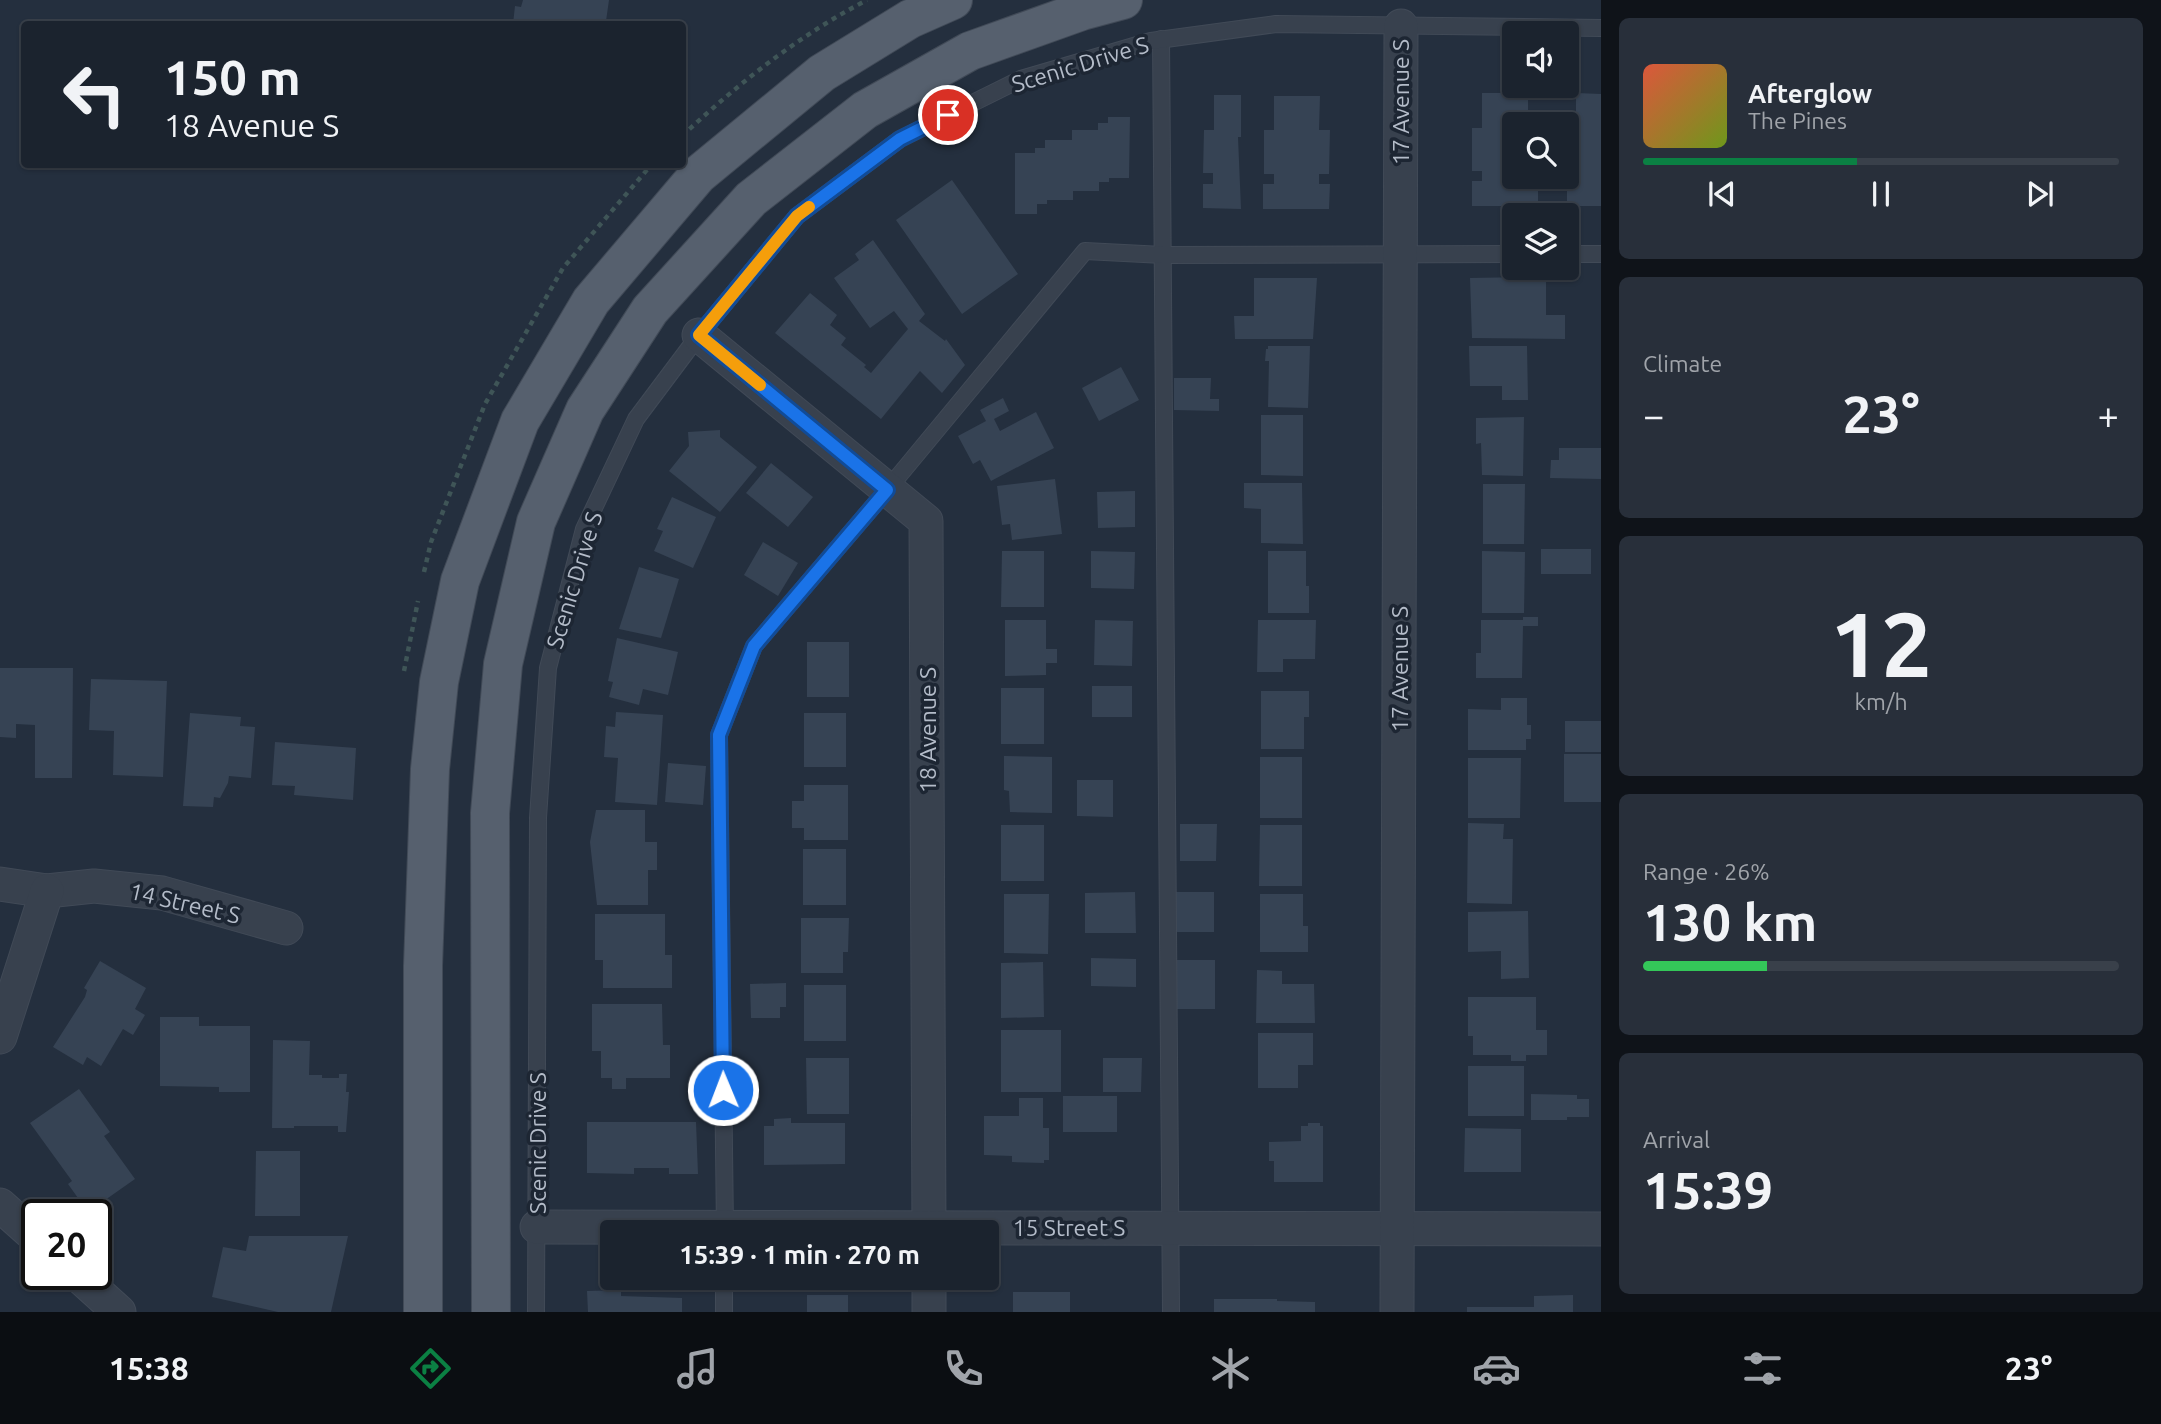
<!DOCTYPE html>
<meta charset="utf-8">
<style>
body{margin:0;font-family:Ubuntu,sans-serif;background:#282f3a;color:#f1f3f6;height:100vh;display:flex;flex-direction:column;font-size:26px;white-space:nowrap}
*{box-sizing:border-box;margin:0}
p{font-size:23px;color:#a0a4aa}
.icon{flex:none;width:38px;height:38px;fill:none;stroke:currentColor;stroke-width:2;stroke-linecap:round;stroke-linejoin:round}
.map{position:relative;flex:1;overflow:hidden}
.drawer{display:flex;flex-direction:column;gap:18px;padding:18px;background:#0f1319;width:560px}
.drawer>*{flex:none}
.top-card{position:absolute;left:21px;top:21px;width:665px;height:147px;border-radius:7px;box-shadow:0 2px 5px #0004,0 0 0 2px #39404a;background:#1b232e;color:#f1f3f6;overflow:hidden}
.fabs{position:absolute;left:1502px;top:21px;display:grid;gap:14px}
.fabs a{display:grid;place-items:center;width:77px;height:77px;border-radius:7px;background:#1b232e;box-shadow:0 2px 5px #0004,0 0 0 2px #39404a;font-size:35px}
.speed{position:absolute;left:21px;top:1199px;display:flex;gap:14px;font-size:35px;font-weight:700;text-align:center}
.speed>*{display:grid;place-content:center;width:91px;height:91px;border-radius:50%;background:#1b232e;box-shadow:0 2px 5px #0004,0 0 0 2px #39404a;line-height:1}
.speed .limit{border:4px solid #111;border-radius:10px;background:#fff;color:#111}
.pin{position:absolute;display:grid;place-items:center;width:60px;height:60px;color:#fff;margin:-30px;border:4px solid #fff;border-radius:50%;box-shadow:0 2px 7px #0007}
.me{position:absolute;width:77px;margin:-38px;rotate:359deg;stroke-linejoin:round;filter:drop-shadow(0 0 5px #0008)}
.turn{display:flex;align-items:center;gap:24px;height:147px;padding:0 28px;font-size:32px}
.turn .icon{width:91px;height:91px;stroke-width:2.5}
.turn b{display:block;font-size:49px;line-height:60px}
.big{font-size:52px;font-weight:700;line-height:1.1}
.drawer .tile{flex:1;display:flex;flex-direction:column;justify-content:center;gap:10px;min-width:0;padding:0 24px;border-radius:10px;background:#282f3a}
.drawer .dial{align-items:center;gap:0}
.dial b{font-size:91px;line-height:1}
.song{display:flex;align-items:center;gap:21px}
.cover{width:84px;height:84px;border-radius:10px;background:linear-gradient(135deg,hsl(10 70% 55%),hsl(80 70% 35%))}
.played{height:7px;border-radius:4px;background:linear-gradient(90deg,#0b8043 45%,#39404a 45%)}
.keys{display:flex;justify-content:space-around;direction:ltr}
.heat{display:flex;justify-content:space-between;align-items:center;font-size:38px;direction:ltr}
.charge{height:10px;border-radius:5px;background:linear-gradient(90deg,#34c759 26%,#39404a 0)}
.trip{position:absolute;left:600px;top:1220px;width:399px;height:70px;border-radius:7px;background:#1b232e;box-shadow:0 2px 5px #0004,0 0 0 2px #39404a;font-weight:700;line-height:70px;text-align:center}
.menu{display:flex;height:112px;justify-content:space-around;align-items:center;background:#0b0e12;color:#a0a4aa}
.menu .icon{width:49px;height:49px}
.menu .selected{color:#0b8043}
.menu b{font-size:32px;color:#f1f3f6}
main{display:flex;flex:1;min-height:0}
.map>svg:first-child{display:block}
.building{fill:#364354}
.lines{fill:none;stroke-linecap:round;stroke-linejoin:round}
.lane-casing{stroke:#414a57;stroke-width:18}
.street-casing{stroke:#414a57;stroke-width:35}
.primary-casing{stroke:#414a57;stroke-width:40}
.path{stroke:#3f5557;stroke-width:4.5;stroke-dasharray:5 5;stroke-linecap:butt}
.lane{stroke:#38414e;stroke-width:16}
.street{stroke:#38414e;stroke-width:33}
.primary{stroke:#56606e;stroke-width:38}
.route-casing{stroke:#114b97;stroke-width:18}
.route{stroke:#1a73e8;stroke-width:12}
.slow{stroke:#f59e0b;stroke-width:12}
.labels{text-anchor:middle;dominant-baseline:central;stroke-width:7;stroke-linejoin:round;paint-order:stroke}
.street-label{font-size:23px;fill:#b4bcc9;stroke:#1d2633}
</style>
<main>
<div class="map">
<svg width="1601" height="1312" viewBox="0 0 1601 1312">
<rect width="100%" height="100%" fill="#242f3e"/>
<!-- building -->
<g class="building">
<path d="M523 0H609L606 21 616 24H513L515 6 521 7Z"/>
<path d="M1482 93H1528V124H1514V177H1528V181H1538V206H1472V181H1482V171H1472V128H1482Z"/>
<path d="M1576 93 1601 94V206H1567V181H1576V172H1567V128H1576Z"/>
<path d="M1214 95H1241V137H1238L1241 209 1203 208V184H1213V173H1203L1204 130H1214Z"/>
<path d="M1274 96H1320L1319 130H1330L1329 174H1319V184H1330L1329 209H1263V184H1274V174H1264V130H1274Z"/>
<path d="M1108 117H1130L1129 178H1109V182H1099V191H1073V200H1047V204H1037V214H1015V153H1035V148H1045V140H1072V130H1098V123H1108Z"/>
<path d="M952 180 1018 274 962 314 896 220Z"/>
<path d="M873 240 925 314 919 321 945 341 946 339 965 365 942 393 920 371 881 419 775 333 810 293 837 315 830 325 846 338 841 345 866 365 864 367 871 373 908 329 894 311 870 328 834 278 859 260 855 254Z"/>
<path d="M1533 277V281H1546V315H1565V339L1472 338 1470 278Z"/>
<path d="M1254 278H1317L1313 339H1235L1234 316H1254Z"/>
<path d="M1268 346H1310L1308 408 1268 407 1269 361H1265L1266 349H1268Z"/>
<path d="M1469 346H1527L1528 400H1502V386H1470Z"/>
<path d="M1121 367 1139 400 1099 421 1082 388Z"/>
<path d="M1174 378H1211L1210 399H1219V411L1174 410Z"/>
<path d="M1003 398 1009 411 994 419 1000 431 1036 412 1054 448 991 481 980 460 973 464 958 436 986 421 980 410Z"/>
<path d="M1261 415H1303V476L1261 475Z"/>
<path d="M1524 417 1523 476 1482 475 1481 443 1476 444V418Z"/>
<path d="M720 430V437L757 467 720 512 669 471 689 446 688 432Z"/>
<path d="M1559 448H1601V479L1550 478 1551 460H1559Z"/>
<path d="M771 463 813 497 788 527 746 493Z"/>
<path d="M1055 479 1062 534 1012 540 1010 524 1002 525 997 486Z"/>
<path d="M1244 483H1302L1303 544 1261 543V509L1244 508Z"/>
<path d="M1483 484H1525L1524 544H1483Z"/>
<path d="M1135 491V527L1098 528 1097 492Z"/>
<path d="M672 497 716 517 693 568 654 551 663 531 657 529Z"/>
<path d="M763 542 798 563 778 596 744 575Z"/>
<rect x="1541" y="549" width="50" height="25"/>
<path d="M1002 551H1044V607H1001Z"/>
<path d="M1091 551 1135 552 1134 589 1091 588Z"/>
<path d="M1268 551H1306V586H1309V613H1268Z"/>
<path d="M1482 551 1525 552 1524 613H1482Z"/>
<path d="M639 567 679 579 661 638 619 629Z"/>
<path d="M1523 617H1538V626H1523L1522 678H1476V653H1481V620H1523Z"/>
<path d="M1005 620H1046V649H1057V663H1046V675L1005 676Z"/>
<path d="M1095 620 1133 621 1132 666 1094 665Z"/>
<path d="M1258 620H1316L1315 659H1283V672H1257Z"/>
<path d="M617 638 678 652 668 695 643 689 639 705 609 697 613 682 608 681Z"/>
<rect x="807" y="642" width="42" height="55"/>
<path d="M0 668H73L72 778H35V725L16 724V738L0 737Z"/>
<path d="M91 679 167 681 163 777 113 775 114 731 89 730Z"/>
<rect x="1092" y="686" width="40" height="31"/>
<rect x="1001" y="688" width="43" height="56"/>
<path d="M1261 691H1309V717H1304V749H1261Z"/>
<path d="M1501 698H1527V725H1531V739H1526V750H1468V709L1501 710Z"/>
<path d="M616 712 663 715 657 805 615 802 618 758 604 757 606 726 615 727Z"/>
<path d="M190 713 241 717 240 726 255 727 251 778 229 776 228 783 220 798 214 797 213 807 183 806Z"/>
<rect x="804" y="713" width="42" height="54"/>
<rect x="1565" y="721" width="36" height="31"/>
<path d="M275 742 356 748 353 800 294 795 295 786 272 785Z"/>
<rect x="1564" y="754" width="37" height="48"/>
<path d="M1004 756 1052 757V813L1010 812 1009 791 1004 790Z"/>
<rect x="1260" y="757" width="42" height="61"/>
<path d="M1468 758H1521L1520 818H1468Z"/>
<path d="M668 763 706 766 703 805 665 802Z"/>
<path d="M1077 780H1113V817L1077 816Z"/>
<path d="M804 785H848V840H804V828H792V801H804Z"/>
<path d="M596 810H645V842H657V870H648V905H597L590 842Z"/>
<path d="M1468 823 1504 824 1503 839H1513L1512 904 1467 903Z"/>
<path d="M1180 824H1217L1216 861H1180Z"/>
<rect x="1001" y="825" width="43" height="56"/>
<path d="M1260 825H1302V886H1259Z"/>
<rect x="803" y="849" width="43" height="56"/>
<path d="M1135 892 1136 933H1085V893Z"/>
<rect x="1176" y="892" width="38" height="40"/>
<path d="M1004 894H1049L1048 954 1004 953Z"/>
<path d="M1260 894H1303V926H1308V952H1260Z"/>
<path d="M1528 911 1529 978 1501 979V951L1468 952V912Z"/>
<path d="M595 914H665V955H672V988H603V960H595Z"/>
<path d="M801 918H849L848 952H843V973H801Z"/>
<path d="M1091 958 1136 959V987L1091 986Z"/>
<path d="M1177 960H1215V1009H1176Z"/>
<path d="M100 961 146 988 135 1009 145 1015 133 1035 123 1029 101 1066 87 1057 83 1065 53 1047 85 997 87 990 84 988Z"/>
<path d="M1043 962 1044 1017 1001 1018V963Z"/>
<path d="M1257 970 1282 971V984H1314L1315 1023H1256Z"/>
<path d="M786 983V1007H780V1018H751L750 984Z"/>
<rect x="804" y="985" width="42" height="56"/>
<path d="M1468 997H1536V1030H1547V1055H1526V1061H1511V1055H1473V1036H1468Z"/>
<path d="M592 1004H662L663 1045H670V1078H626V1089H612V1078H601V1051H592Z"/>
<path d="M160 1017H199V1026H250V1092H219V1087L160 1086Z"/>
<rect x="1001" y="1030" width="60" height="62"/>
<path d="M1258 1033H1313V1065H1298V1088H1258Z"/>
<path d="M273 1040 310 1041 309 1075H322V1078H339V1074H347L346 1092H349L346 1132H338V1126H294V1128H272Z"/>
<path d="M806 1058H849V1114H807Z"/>
<path d="M1103 1058H1142L1141 1092H1103Z"/>
<rect x="1468" y="1066" width="56" height="50"/>
<path d="M79 1089 110 1132 104 1136 135 1179 88 1212 68 1184 72 1181 30 1123Z"/>
<path d="M1531 1094 1577 1095V1099H1589V1117H1567V1120H1531Z"/>
<rect x="1063" y="1096" width="54" height="36"/>
<path d="M1019 1098H1043V1128H1049V1160H1044V1163L1012 1162V1156L984 1155V1116H1019Z"/>
<path d="M791 1118V1123H845V1164L764 1165V1126H774V1119Z"/>
<path d="M587 1122H696L698 1174H669V1168H634V1174L587 1173Z"/>
<path d="M1308 1123H1320V1126H1323V1182H1274V1161H1269V1142L1301 1141V1126H1308Z"/>
<path d="M1465 1128 1521 1129V1172H1464Z"/>
<path d="M256 1151H300V1216H255Z"/>
<path d="M249 1236H348L331 1312H278L212 1297 223 1247 246 1251Z"/>
<path d="M621 1290V1296L682 1298V1312H588L587 1291Z"/>
<rect x="1013" y="1292" width="57" height="20"/>
<rect x="807" y="1295" width="41" height="17"/>
<path d="M1573 1295V1312H1467V1307H1534V1296Z"/>
<path d="M1214 1299H1277V1301L1315 1302V1312H1214Z"/>
</g>
<g class="lines">
<!-- lane casing -->
<g class="lane-casing">
<g id="lane">
<path d="M1161 39 1171 1312"/>
<path d="M1566 254H1601"/>
<path d="M725 1230 719 735 754 646 887 490 1085 251 1163 255 1514 254"/>
<path d="M536 1312 538 818 548 668 584 529 636 419 699 335 797 216 900 139 1021 79 1151 41 1276 24 1601 28"/>
<path d="M724 1312V1278"/>
</g>
</g>
<!-- street casing -->
<g class="street-casing">
<g id="street">
<path d="M699 335 926 521 929 1232"/>
<path d="M0 884 47 891 94 886 162 893 286 928"/>
<path d="M0 1037 47 891"/>
<path d="M0 1205 37 1238"/>
<path d="M537 1227 1601 1229"/>
<path d="M77 1274 119 1312"/>
<path d="M929 1278V1312"/>
<path d="M1397 1312 1401 26"/>
</g>
</g>
<!-- primary casing -->
<g class="primary-casing">
<g id="primary">
<path d="M423 1312V966L430 769 439 682 460 581 520 421 591 301 698 175 822 73 910 19 953 0"/>
<path d="M491 1312 490 813 503 664 536 522 585 410 650 310 751 199 865 110 970 51 1082 11 1123 0"/>
</g>
</g>
<!-- path -->
<g class="path">
<path d="M682 136C739 83 798 36 867 0"/>
<path d="M424 572 431 542 485 404 563 268 652 164"/>
<path d="M404 671 418 601"/>
</g>
<!-- lane -->
<use href="#lane" class="lane"/>
<!-- street -->
<use href="#street" class="street"/>
<!-- primary -->
<use href="#primary" class="primary"/>
</g>
<g class="lines">
<!-- route casing -->
<g class="route-casing">
<path id="route" d="M723 1090 719 735 754 646 887 490 699 335 797 216 900 139 948 115"/>
</g>
<!-- route -->
<use href="#route" class="route"/>
<!-- slow -->
<path class="slow" d="M760 385 699 335 797 216 809 207"/>
</g>
<g class="labels">
<!-- street labels -->
<g class="street-label">
<text transform="translate(1080 64) rotate(-17)">Scenic Drive S</text>
<text transform="translate(1400 102) rotate(-90)">17 Avenue S</text>
<text transform="translate(574 580) rotate(-73)">Scenic Drive S</text>
<text transform="translate(1399 669) rotate(-90)">17 Avenue S</text>
<text transform="translate(927 730) rotate(-90)">18 Avenue S</text>
<text transform="translate(185 903) rotate(13)">14 Street S</text>
<text transform="translate(537 1143) rotate(-90)">Scenic Drive S</text>
<text x="1069" y="1227">15 Street S</text>
</g>
</g>
</svg>
<div class="fabs">
<a><svg class="icon" aria-label="sound" viewBox="0 0 24 24"><path d="M4 9h4l5-4v14l-5-4H4zM17 9q2 3 0 6"/></svg></a>
<a><svg class="icon" aria-label="search" viewBox="0 0 24 24"><circle cx="10" cy="10" r="6"/><path d="M15 15l6 6"/></svg></a>
<a><svg class="icon" aria-label="layers" viewBox="0 0 24 24"><path d="M12 4l9 5-9 5-9-5zM3 14l9 5 9-5"/></svg></a>
</div>
<div class="speed"><div class="limit">20</div></div>
<div class="pin" style="left:948px;top:115px;background:#d93025"><svg class="icon" aria-label="arrive" viewBox="0 0 24 24"><path d="M6 21V4h12l-3 4 3 4H6"/></svg></div>
<svg class="me" style="left:723px;top:1090px" viewBox="-20 -20 40 40"><circle r="17" fill="#1a73e8" stroke="#fff" stroke-width="3"/><path d="M0-11L8 9 0 5-8 9z" fill="#fff"/></svg>
<div class="trip">15:39 · 1 min · 270 m</div>
<div class="top-card">
<div class="turn"><svg class="icon" aria-label="left" viewBox="0 0 24 24"><path d="M17 20v-9H6M10 6l-5 5 5 5"/></svg><div><b>150 m</b>18 Avenue S</div></div>
</div>
</div>
<section class="drawer">
<div class="tile">
<div class="song"><i class="cover"></i><div><b>Afterglow</b><p>The Pines</p></div></div>
<div class="played"></div>
<div class="keys"><svg class="icon" aria-label="previous" viewBox="0 0 24 24"><path d="M18 5L8 12l10 7zM5 5v14"/></svg><svg class="icon" aria-label="pause" viewBox="0 0 24 24"><path d="M8 5v14M16 5v14"/></svg><svg class="icon" aria-label="next" viewBox="0 0 24 24"><path d="M6 5l10 7-10 7zM19 5v14"/></svg></div>
</div>
<div class="tile"><p>Climate</p>
<div class="heat"><a>−</a><b class="big">23°</b><a>+</a></div>
</div>
<div class="tile dial"><b>12</b><p>km/h</p></div>
<div class="tile"><p>Range · 26%</p><b class="big">130 km</b><div class="charge"></div></div>
<div class="tile"><p>Arrival</p><b class="big">15:39</b></div>
</section>
</main>
<nav class="menu">
<b>15:38</b>
<svg class="icon selected" aria-label="directions" viewBox="0 0 24 24"><path d="M12 3l9 9-9 9-9-9zM9 14v-3h6M13 9l2 2-2 2"/></svg>
<svg class="icon" aria-label="music" viewBox="0 0 24 24"><path d="M9 18V5l10-2v13"/><circle cx="6" cy="18" r="3"/><circle cx="16" cy="16" r="3"/></svg>
<svg class="icon" aria-label="phone" viewBox="0 0 24 24"><path d="M5 4h4l2 5-3 2q2 4 5 5l2-3 5 2v4C11 20 4 13 5 4z"/></svg>
<svg class="icon" aria-label="climate" viewBox="0 0 24 24"><path d="M12 3v18M4 7l16 10M4 17L20 7"/></svg>
<svg class="icon" aria-label="car" viewBox="0 0 24 24"><path d="M5 17H2v-5l4-1 3-4h7l3 4 3 1v5h-3M9 17h6M6 11h13"/><circle cx="7" cy="17" r="2"/><circle cx="17" cy="17" r="2"/></svg>
<svg class="icon" aria-label="filters" viewBox="0 0 24 24"><path d="M4 7h16M4 17h16"/><circle cx="9" cy="7" r="2"/><circle cx="15" cy="17" r="2"/></svg>
<b>23°</b>
</nav>
